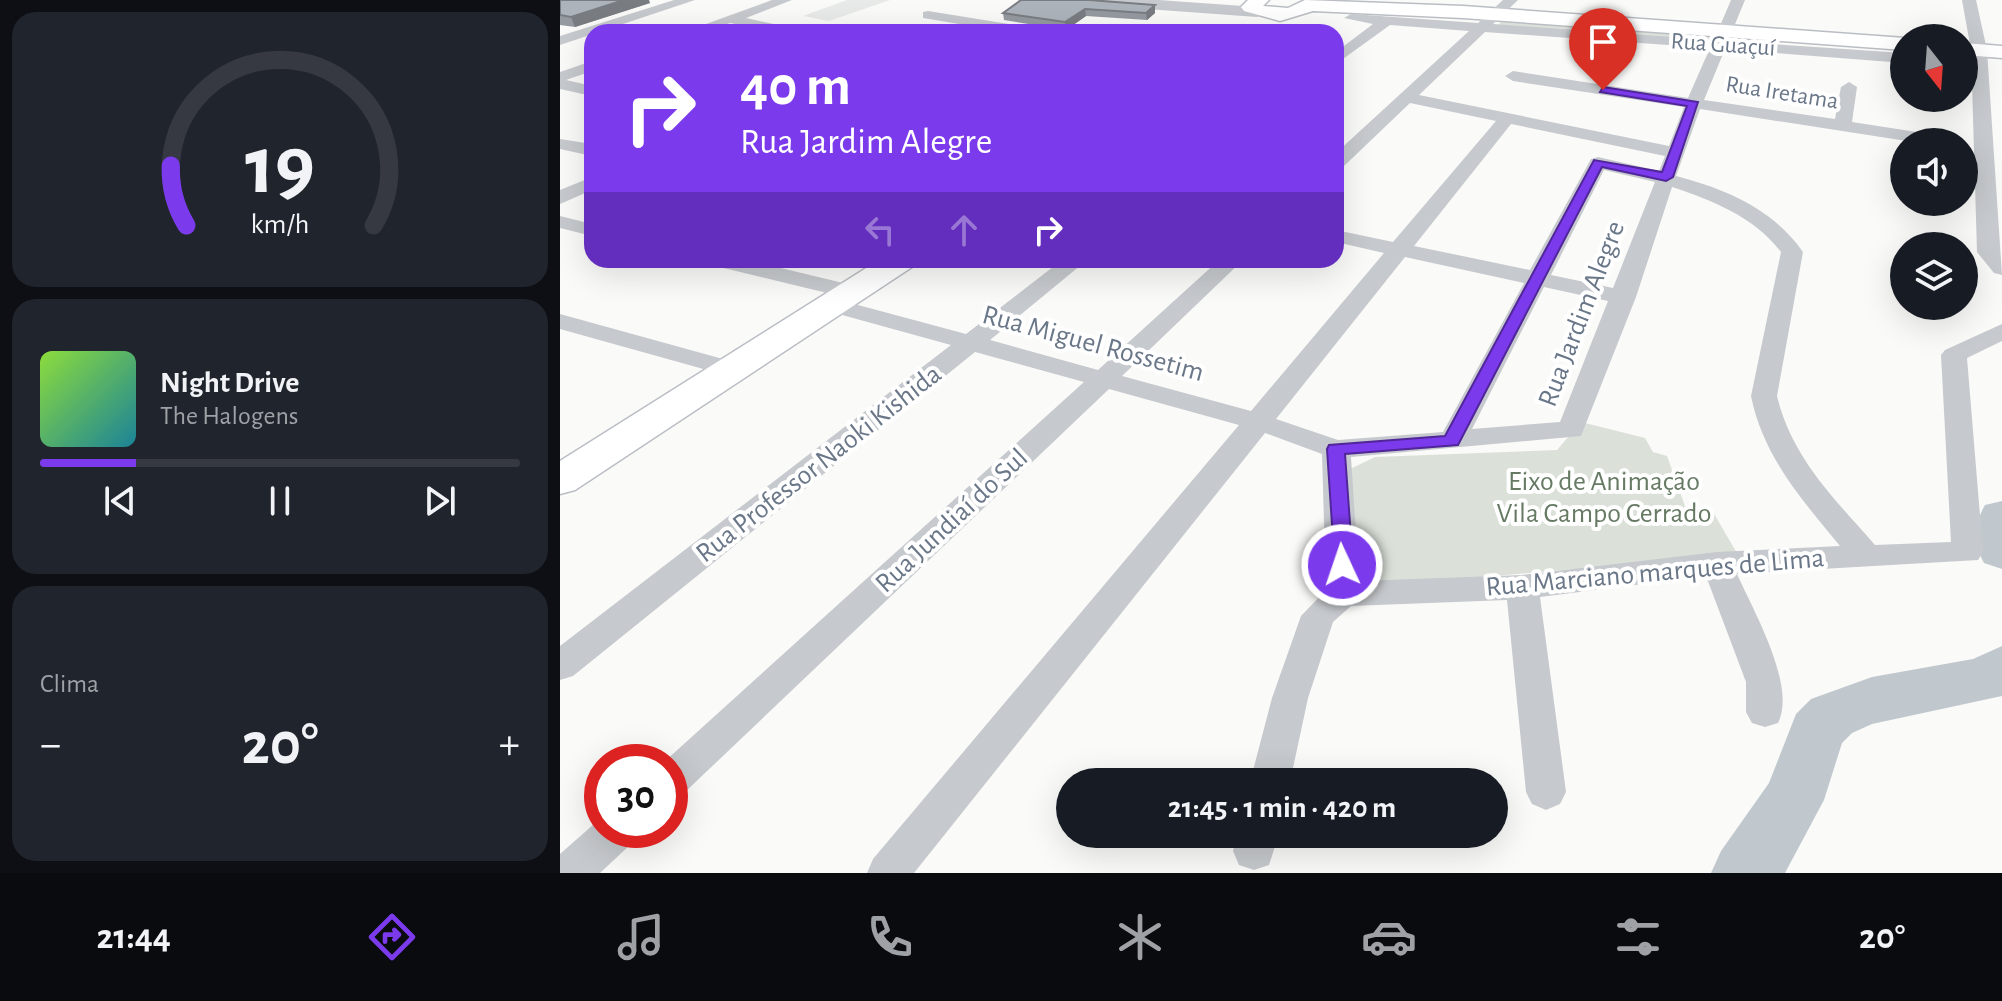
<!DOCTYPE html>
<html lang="pt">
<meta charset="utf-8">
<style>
body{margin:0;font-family:"Alegreya Sans",sans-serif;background:#20242c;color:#f1f3f6;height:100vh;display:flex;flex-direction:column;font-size:30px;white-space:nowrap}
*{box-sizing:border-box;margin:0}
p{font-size:26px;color:#9ea1a6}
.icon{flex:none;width:44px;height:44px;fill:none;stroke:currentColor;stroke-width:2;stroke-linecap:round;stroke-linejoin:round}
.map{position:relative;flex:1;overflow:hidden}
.drawer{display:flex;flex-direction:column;gap:12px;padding:12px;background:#0d0f14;width:560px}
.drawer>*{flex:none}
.top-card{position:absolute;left:24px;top:24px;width:760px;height:244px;border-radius:24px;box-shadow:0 8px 32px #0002;background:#7c3aed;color:#fff;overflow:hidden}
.needle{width:52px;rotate:163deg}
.tools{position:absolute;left:1330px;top:24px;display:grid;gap:16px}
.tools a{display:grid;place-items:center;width:88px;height:88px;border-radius:50%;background:#171b24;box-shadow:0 8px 32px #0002;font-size:40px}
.speed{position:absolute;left:24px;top:744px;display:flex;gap:16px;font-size:40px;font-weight:700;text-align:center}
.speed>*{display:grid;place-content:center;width:104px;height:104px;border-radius:50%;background:#171b24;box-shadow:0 8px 32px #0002;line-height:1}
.speed .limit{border:12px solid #d22;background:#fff;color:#111}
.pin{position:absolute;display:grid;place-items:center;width:68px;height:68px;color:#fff;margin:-82px -34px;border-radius:50% 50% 50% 0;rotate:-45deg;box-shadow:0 0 8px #0007}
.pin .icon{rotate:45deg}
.me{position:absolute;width:88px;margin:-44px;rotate:357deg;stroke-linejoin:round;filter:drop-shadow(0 0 6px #0008)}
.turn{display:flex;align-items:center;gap:28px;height:168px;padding:0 24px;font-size:36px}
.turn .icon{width:104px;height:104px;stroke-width:2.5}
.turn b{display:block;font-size:56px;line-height:68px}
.lanes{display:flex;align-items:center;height:76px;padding:0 24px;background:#0003;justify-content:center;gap:40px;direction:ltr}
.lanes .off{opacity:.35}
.big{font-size:60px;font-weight:700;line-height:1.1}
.drawer .card{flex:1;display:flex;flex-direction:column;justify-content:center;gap:12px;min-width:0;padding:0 28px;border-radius:24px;background:#20242c}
.drawer .dial{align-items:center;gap:0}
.dial svg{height:208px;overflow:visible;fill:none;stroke:#363941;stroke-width:7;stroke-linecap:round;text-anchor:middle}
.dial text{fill:#f1f3f6;stroke:none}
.song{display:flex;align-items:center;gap:24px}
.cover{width:96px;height:96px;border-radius:12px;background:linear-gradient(135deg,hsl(90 70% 55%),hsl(190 70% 35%))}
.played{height:8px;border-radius:4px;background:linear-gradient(90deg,#7c3aed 20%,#363941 20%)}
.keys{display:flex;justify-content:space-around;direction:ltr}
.heat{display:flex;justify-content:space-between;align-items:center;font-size:44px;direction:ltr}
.trip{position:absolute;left:496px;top:768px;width:452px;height:80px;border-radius:40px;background:#171b24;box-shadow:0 8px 32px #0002;font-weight:700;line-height:80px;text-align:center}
.tab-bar{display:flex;height:128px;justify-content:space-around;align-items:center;background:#090b0e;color:#9ea1a6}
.tab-bar .icon{width:56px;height:56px}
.tab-bar .on{color:#7c3aed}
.tab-bar b{font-size:36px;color:#f1f3f6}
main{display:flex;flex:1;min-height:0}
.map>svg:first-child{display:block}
.built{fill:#e8e9e9}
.green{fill:#dbe1d9}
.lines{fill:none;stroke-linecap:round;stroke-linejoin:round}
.river{fill:#c0c8ce;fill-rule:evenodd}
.secondary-casing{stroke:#babec4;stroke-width:3}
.minor{fill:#c6c9cd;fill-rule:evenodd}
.tertiary{fill:#c6c9cd;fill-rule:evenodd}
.secondary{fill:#fff;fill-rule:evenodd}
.wall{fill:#959aa0}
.shaded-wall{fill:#797d82}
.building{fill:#adb3ba;stroke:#797d82;stroke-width:2}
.route{fill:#7c3aed;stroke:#51269a;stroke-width:2}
.labels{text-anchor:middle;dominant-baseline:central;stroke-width:8;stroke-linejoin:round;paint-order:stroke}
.far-street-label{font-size:24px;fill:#6a7788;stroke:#fff}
.street-label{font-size:28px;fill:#6a7788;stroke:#fff}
.park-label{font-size:28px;fill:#667a64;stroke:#fff}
</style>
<main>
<section class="drawer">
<div class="card dial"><svg viewBox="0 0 100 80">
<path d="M14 69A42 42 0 1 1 86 69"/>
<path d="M14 69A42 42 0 0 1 8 46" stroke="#7c3aed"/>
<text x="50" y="56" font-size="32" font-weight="700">19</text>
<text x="50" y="72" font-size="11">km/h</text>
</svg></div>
<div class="card">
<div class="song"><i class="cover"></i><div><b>Night Drive</b><p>The Halogens</p></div></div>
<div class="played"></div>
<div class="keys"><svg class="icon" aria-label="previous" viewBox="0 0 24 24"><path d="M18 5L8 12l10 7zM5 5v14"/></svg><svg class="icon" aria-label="pause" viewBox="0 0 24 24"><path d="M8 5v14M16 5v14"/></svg><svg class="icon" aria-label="next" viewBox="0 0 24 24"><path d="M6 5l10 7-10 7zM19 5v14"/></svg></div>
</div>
<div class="card"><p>Clima</p>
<div class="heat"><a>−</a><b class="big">20°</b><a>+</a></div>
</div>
</section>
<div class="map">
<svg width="1442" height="873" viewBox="0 0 1442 873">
<rect width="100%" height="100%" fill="#fafaf8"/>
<!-- built -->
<path class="built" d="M287 0H330L269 21 243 16Z"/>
<!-- green -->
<g class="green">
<path d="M947 18 1153 33 1148 41 936 26Z"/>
<path d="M1021 422 1085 438 1093 452 1107 456 1125 506 1153 512 1178 555 795 588 790 469 815 457 997 450Z"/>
</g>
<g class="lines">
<!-- river -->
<g class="river">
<path d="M1442 501V569L1424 563C1414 546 1414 523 1425 505Z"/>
<path d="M1442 646V696L1312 724 1292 733 1282 743 1264 800 1225 873H1151L1161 851 1209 783 1236 714 1251 699 1312 677 1413 659Z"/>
</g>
<!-- secondary casing -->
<g class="secondary-casing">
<g id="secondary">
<path d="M688 0H709L703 6 728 8 745 0 903 6 1345 38 1344 50 903 18 753 11 720 21 684 11 681 7Z"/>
<path d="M1404 43 1442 46V58L1404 55Z"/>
<path d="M319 260H357L352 267 15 490 0 494V461Z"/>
</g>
</g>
<!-- minor -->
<g class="minor">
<path d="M114 0H135L0 45V36Z"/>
<path d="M212 0H232L186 18 251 32H219L170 23 145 32H124Z"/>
<path d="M943 0H958L933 24 1154 40 1171 0H1185L1168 41 1344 53V63L1165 49 1144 100 1275 119 1281 87 1289 82 1297 87 1292 122 1389 137 1398 142H1353L1140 109 1116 176C1166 189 1213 209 1243 252L1217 396C1232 458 1274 498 1315 545L1391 542 1381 355 1385 350 1442 324V341L1407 358 1423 552 1418 560 1177 574C1193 610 1237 686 1218 723L1205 727 1192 723 1186 712V682L1146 576 980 597 1006 792 1000 804 986 810 972 804 966 792 947 600 791 606 773 622 748 698 730 782H690L712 698 741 616 766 590 762 454 705 433 354 873H307L313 859 679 425 549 389 124 793 110 798V762H104L524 382 415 352 13 676 0 680V646L391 345 264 310 260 305 264 300 272 298 406 334 502 260H527L430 340 538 370 659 260H683L562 376 691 411 824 253 776 242V230L833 242 936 121 850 103 783 167 776 169V153L909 31 830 25 776 64V52L813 24 784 18 791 14 918 23ZM925 32 1150 48 1128 98 953 71 945 76 953 81 1124 107 1109 146 859 95ZM951 124 1105 156 1099 171 1038 157 1031 159 970 270 854 246ZM1044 170 1095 182 1053 288 991 275ZM1112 187C1154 201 1194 217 1221 252L1191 396C1203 456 1242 500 1280 546L1157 552 962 575 799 581 791 457 1021 436 1076 297ZM845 257 964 283 883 432 778 440 716 419ZM984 287 1048 301 1000 422 912 429Z"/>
<path d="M1402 0H1416L1427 50 1442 275 1434 273 1417 252 1411 50Z"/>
<path d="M368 11 474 28 481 32H447L363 18V12Z"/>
<path d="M32 61V71L6 80 32 86V96L0 89V72Z"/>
<path d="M0 139 32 144V156L0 149Z"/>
<path d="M32 177V190L0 204V190Z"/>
<path d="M0 216 32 224V236L0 228Z"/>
<path d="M148 260H187L300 287 304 292 292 299 151 265Z"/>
<path d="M0 314 181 364 185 369 172 377 0 329Z"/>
<path d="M42 817V830H78L72 843 40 873H0V854Z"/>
<path d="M677 834H719L709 865 694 870 679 865 673 851Z"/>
</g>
<!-- tertiary -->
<path class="tertiary" d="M523 0H599L697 7 705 12 697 17 531 5Z"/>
<!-- secondary -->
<use href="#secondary" class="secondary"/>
</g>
<!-- wall -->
<g class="wall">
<path d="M0 0 90 3 15 27 0 25Z"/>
<path d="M595 5V13L587 20 526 16 506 30 444 20 443 13Z"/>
</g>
<!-- shaded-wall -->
<g class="shaded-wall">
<path d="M64 0H89L90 3 15 27 11 17Z"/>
<path d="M595 5V13L587 20 586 13Z"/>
<path d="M525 9 526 16 506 30 505 22Z"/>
</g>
<!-- building -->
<g class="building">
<path d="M0 0H64L11 17 0 15Z"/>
<path d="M461 0H529L595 5 586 13 525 9 505 22 443 13Z"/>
</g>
<!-- route -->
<path class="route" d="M1043 87 1138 102 1113 177 1106 181 1042 167 898 445 785 454 793 565 789 570H775L767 449 769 445 885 436 1034 160 1102 172 1127 106 1040 92Z"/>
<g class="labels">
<!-- far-street labels -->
<g class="far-street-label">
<text transform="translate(1163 45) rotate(4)">Rua Guaçuí</text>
<text transform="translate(1222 93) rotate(9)">Rua Iretama</text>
</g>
<!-- street labels -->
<g class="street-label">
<text transform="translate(1022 314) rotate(-69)">Rua Jardim Alegre</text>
<text transform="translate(533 344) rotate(15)">Rua Miguel Rossetim</text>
<text transform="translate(259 464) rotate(-38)">Rua Professor Naoki Kishida</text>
<text transform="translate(392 521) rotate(-43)">Rua Jundiaí do Sul</text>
<text transform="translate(1095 573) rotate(-5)">Rua Marciano marques de Lima</text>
</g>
<!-- park labels -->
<g class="park-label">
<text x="1044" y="482">Eixo de Animação<tspan x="1044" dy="32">Vila Campo Cerrado</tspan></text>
</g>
</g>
</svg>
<div class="tools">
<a><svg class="needle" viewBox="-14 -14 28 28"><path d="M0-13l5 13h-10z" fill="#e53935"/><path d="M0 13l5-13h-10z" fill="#9ea1a6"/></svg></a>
<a><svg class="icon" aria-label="sound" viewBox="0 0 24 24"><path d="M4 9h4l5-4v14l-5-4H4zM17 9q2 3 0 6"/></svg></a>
<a><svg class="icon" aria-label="layers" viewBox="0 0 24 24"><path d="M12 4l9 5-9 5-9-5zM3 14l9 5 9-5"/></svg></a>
</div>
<div class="speed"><div class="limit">30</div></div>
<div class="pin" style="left:1043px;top:90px;background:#d93025"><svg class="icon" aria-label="arrive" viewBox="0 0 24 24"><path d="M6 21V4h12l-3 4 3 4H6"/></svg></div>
<svg class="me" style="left:782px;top:565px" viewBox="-20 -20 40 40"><circle r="17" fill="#7c3aed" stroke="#fff" stroke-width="3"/><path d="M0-11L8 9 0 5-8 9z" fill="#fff"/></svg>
<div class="trip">21:45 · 1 min · 420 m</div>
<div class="top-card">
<div class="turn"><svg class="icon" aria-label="right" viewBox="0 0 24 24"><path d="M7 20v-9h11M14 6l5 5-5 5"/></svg><div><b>40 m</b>Rua Jardim Alegre</div></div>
<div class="lanes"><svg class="icon off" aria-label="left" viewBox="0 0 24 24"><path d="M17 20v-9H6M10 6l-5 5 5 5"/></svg><svg class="icon off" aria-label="ahead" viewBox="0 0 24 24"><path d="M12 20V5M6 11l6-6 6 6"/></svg><svg class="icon" aria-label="right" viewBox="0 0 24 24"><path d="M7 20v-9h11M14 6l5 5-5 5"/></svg></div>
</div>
</div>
</main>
<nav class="tab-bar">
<b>21:44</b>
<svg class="icon on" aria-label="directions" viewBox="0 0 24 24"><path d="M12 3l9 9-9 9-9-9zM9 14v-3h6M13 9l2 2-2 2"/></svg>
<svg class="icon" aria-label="music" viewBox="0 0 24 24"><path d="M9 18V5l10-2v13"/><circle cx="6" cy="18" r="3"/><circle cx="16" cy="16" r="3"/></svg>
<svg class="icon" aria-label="phone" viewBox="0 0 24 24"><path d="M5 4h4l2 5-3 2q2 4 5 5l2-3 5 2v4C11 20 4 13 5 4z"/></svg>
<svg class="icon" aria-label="climate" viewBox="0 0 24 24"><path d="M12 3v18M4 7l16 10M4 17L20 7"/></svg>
<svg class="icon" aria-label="car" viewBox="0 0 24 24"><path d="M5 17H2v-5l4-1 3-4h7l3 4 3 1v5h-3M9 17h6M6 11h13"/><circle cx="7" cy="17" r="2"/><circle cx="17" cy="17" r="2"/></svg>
<svg class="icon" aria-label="filters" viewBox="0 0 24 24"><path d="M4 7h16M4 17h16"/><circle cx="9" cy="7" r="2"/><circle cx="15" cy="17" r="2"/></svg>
<b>20°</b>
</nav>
